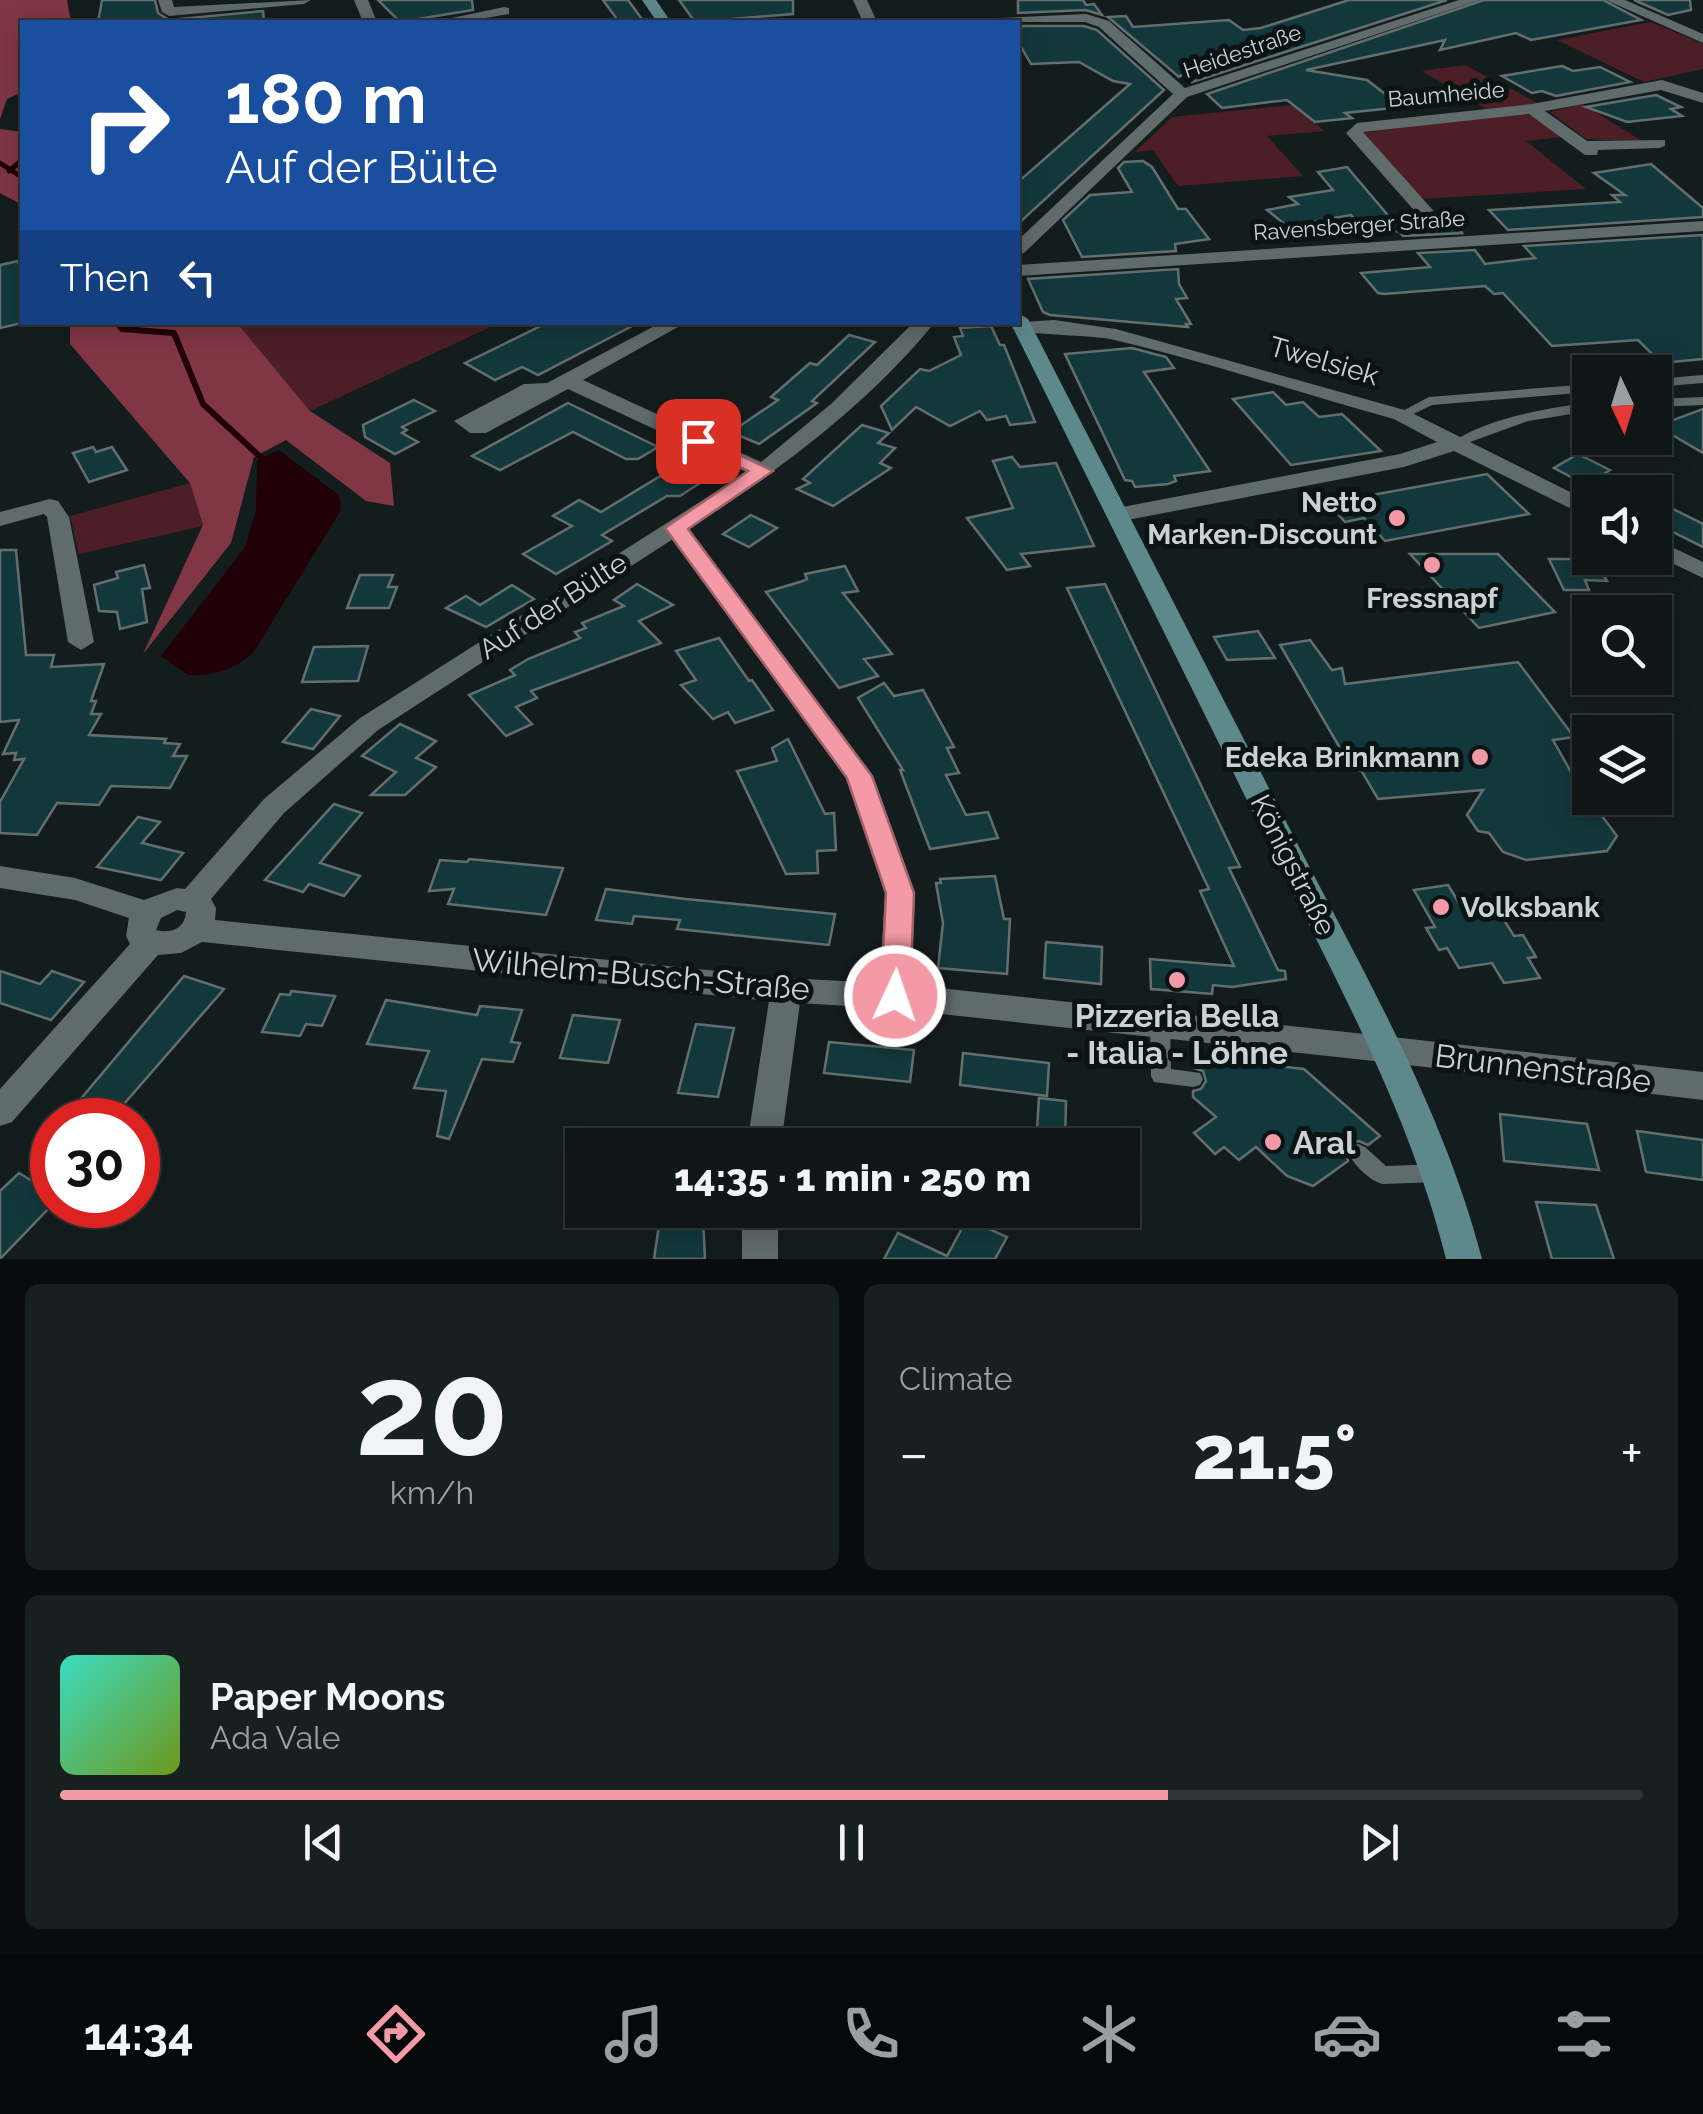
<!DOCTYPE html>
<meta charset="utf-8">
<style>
body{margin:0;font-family:Raleway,sans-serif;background:#181f1f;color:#f1f3f6;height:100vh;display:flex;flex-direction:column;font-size:38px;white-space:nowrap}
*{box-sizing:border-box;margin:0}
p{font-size:32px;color:#9b9fa1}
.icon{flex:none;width:55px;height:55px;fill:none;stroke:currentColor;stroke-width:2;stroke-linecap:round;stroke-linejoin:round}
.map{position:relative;height:1259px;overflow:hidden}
.details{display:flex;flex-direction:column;gap:25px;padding:25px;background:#080c0c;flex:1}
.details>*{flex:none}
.banner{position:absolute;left:20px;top:20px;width:1000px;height:305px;border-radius:0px;box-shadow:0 5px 25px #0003,0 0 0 2px #2f3535;background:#1a4fa0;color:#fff;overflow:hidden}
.needle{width:65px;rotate:176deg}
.controls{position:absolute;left:1572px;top:355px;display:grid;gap:20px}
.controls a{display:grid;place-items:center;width:100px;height:100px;border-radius:0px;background:#0f1616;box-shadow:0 5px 25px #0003,0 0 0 2px #2f3535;font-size:50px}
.speed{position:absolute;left:30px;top:1098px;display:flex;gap:20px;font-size:50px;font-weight:700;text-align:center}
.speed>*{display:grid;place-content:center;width:130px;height:130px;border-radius:50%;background:#0f1616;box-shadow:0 5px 25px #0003,0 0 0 2px #2f3535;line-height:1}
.speed .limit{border:15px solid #d22;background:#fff;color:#111}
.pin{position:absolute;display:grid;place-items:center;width:85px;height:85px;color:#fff;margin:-42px;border-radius:20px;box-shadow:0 5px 15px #0006}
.me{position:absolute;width:110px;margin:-55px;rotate:3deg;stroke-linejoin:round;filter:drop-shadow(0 0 8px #0008)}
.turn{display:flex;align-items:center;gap:35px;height:210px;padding:0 40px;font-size:45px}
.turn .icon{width:130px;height:130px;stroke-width:2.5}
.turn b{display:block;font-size:70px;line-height:85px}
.then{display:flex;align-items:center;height:95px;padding:0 40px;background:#0003;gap:20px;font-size:38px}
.big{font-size:75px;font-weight:800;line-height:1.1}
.details .widget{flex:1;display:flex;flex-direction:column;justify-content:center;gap:15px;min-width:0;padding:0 35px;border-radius:15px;background:#181f1f}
.details .dial{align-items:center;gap:0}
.dial b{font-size:130px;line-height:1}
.song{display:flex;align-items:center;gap:30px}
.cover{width:120px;height:120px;border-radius:15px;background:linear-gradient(135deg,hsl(170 70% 55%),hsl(80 70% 35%))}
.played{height:10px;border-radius:5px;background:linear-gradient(90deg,#f49aa6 70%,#2f3535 70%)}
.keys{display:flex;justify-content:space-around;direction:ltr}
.heat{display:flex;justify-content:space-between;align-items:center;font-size:55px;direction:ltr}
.details .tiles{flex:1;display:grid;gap:25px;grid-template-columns:1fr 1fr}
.widget:last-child{grid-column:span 2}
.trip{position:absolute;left:565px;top:1128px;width:575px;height:100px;border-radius:0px;background:#0f1616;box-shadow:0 5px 25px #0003,0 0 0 2px #2f3535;font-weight:800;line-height:100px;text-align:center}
.dock{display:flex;height:160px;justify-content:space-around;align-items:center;background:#060909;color:#9b9fa1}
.dock .icon{width:70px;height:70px}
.dock .current{color:#f49aa6}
.dock b{font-size:45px;color:#f1f3f6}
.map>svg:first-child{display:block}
.green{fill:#4c1e26}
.forest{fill:#813644}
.water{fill:#210007}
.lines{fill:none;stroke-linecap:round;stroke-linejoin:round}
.stream-far1{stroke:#210007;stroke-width:5}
.stream{stroke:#210007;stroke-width:6}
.building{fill:#13383c;stroke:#636e6f;stroke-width:2.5}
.service{fill:#606b6c;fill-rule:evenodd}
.minor{fill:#606b6c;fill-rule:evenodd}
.tertiary{fill:#606b6c;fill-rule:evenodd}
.secondary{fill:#5d888c;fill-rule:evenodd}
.route{fill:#f49aa6;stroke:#9f646c;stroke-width:2.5}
.poi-dot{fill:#f49aa6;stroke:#0b1415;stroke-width:4}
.labels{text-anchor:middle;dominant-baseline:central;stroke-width:10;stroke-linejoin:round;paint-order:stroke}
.far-street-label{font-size:22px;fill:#ccd2d3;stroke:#0b1415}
.street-label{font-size:28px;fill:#ccd2d3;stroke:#0b1415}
.poi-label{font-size:28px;font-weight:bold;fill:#ccd2d3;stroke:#0b1415;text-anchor:end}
.near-street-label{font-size:32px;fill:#ccd2d3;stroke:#0b1415}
.near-poi-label{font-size:32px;font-weight:bold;fill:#ccd2d3;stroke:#0b1415}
</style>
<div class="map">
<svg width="1703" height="1259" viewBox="0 0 1703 1259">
<rect width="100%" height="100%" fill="#141d1e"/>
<!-- green -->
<g class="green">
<path d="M1651 22 1703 44V69L1644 82 1557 40Z"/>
<path d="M1465 65 1540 104 1486 109 1422 71Z"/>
<path d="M1583 104 1642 141 1586 139 1550 112Z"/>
<path d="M1293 105 1325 131 1267 136 1303 176 1178 186 1153 150 1135 152 1172 117Z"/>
<path d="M1518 113 1534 116 1562 137 1526 141 1586 189 1422 199 1361 133Z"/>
<path d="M255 322 499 323 310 411 240 327Z"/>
<path d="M190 483 203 526 79 554 70 516Z"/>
</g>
<!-- forest -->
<g class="forest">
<path d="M0 0H67L71 22H22V92L7 99 0 119Z"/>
<path d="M0 129 22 132V205L0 193Z"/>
<path d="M70 323H237L310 411 390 463 394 506 366 501 286 440 254 457 231 543 143 654 203 525 190 483 70 344Z"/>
</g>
<!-- water -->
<path class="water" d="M279 450 339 495 341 510 253 653C236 669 212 677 188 675L161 656 245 547 256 510 257 460Z"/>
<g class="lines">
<!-- stream-far1 -->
<g class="stream-far1">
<path d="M0 163 22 177"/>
<path d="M9 171 22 160"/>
</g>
<!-- stream -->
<path class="stream" d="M116 322 122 329 174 333 203 404 267 463"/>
</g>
<!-- building -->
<g class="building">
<path d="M102 0H155L158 13 169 20 263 11 264 20 98 22Z"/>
<path d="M378 0H472L473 10 400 22Z"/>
<path d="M603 0H628L644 22H619Z"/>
<path d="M679 0H793V14L695 22Z"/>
<path d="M1018 0H1083L1086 5 1094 4 1102 15 1086 10 1018 13Z"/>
<path d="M1349 0H1447L1192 82 1183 74 1179 77 1108 17 1126 16 1133 27 1229 20 1243 30 1261 28Z"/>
<path d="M1484 0H1603L1641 20 1531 40 1516 33 1440 50 1445 40 1306 70 1367 80 1402 107 1345 113 1352 118 1315 122 1287 100 1222 108 1207 94Z"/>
<path d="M1634 0H1690L1691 10 1668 15Z"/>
<path d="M1018 26H1084L1097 30 1164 90 1018 224V182L1130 84 1113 81 1079 62 1031 64 1018 42Z"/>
<path d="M1562 66 1573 71 1600 67 1630 82 1556 96 1542 91 1532 93 1502 76Z"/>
<path d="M1656 95 1681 107 1671 109 1682 116 1627 122 1586 107Z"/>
<path d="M1143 161 1152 167 1178 209H1186L1209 239 1175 244 1176 251 1082 257 1063 220 1090 195 1132 192 1118 168 1124 162Z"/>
<path d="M1651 164 1703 208V217L1508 230 1489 210 1620 202 1612 195H1625L1594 173Z"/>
<path d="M1347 167 1392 220 1416 218 1424 227 1439 229 1442 216H1449L1462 233 1403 236 1399 231 1365 233 1351 215 1287 226 1267 210 1298 204 1289 197 1333 190 1318 172Z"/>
<path d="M1703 235V359L1661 363 1638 340 1552 346 1503 293 1494 294 1485 286 1384 294 1378 293 1361 273 1430 267 1418 253 1475 250 1485 264 1535 258 1524 246Z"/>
<path d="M18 261 22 274V323L0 328V265Z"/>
<path d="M1178 269 1179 284 1187 298 1176 299 1191 324H1186L1188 327 1050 315 1043 312 1028 279Z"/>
<path d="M549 322H640L538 375 522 367 495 380 465 363Z"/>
<path d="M991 326 1000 345H1004L1035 422 1010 425 1006 416 987 420 980 411 950 426 916 407 892 430 881 406 920 369 929 371 961 355 954 337 963 336 960 328Z"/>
<path d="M849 335 875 342 812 401 817 403 759 444 731 432 778 400 771 397 810 363 817 365Z"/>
<path d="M1132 348 1166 357 1174 368 1144 372 1210 471 1174 476 1176 481 1168 484 1135 487 1132 481 1125 480 1065 354Z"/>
<path d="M1273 392 1286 405 1303 402 1319 417 1342 414 1381 451 1291 465 1233 399Z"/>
<path d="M414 400 435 411 402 427 407 430 402 433 418 442 395 454 365 437 363 425Z"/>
<path d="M568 403 658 447 638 459H626L573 432 500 470 472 456Z"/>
<path d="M1703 409V453L1657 426Z"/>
<path d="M862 425 889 433 878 443 895 448 880 463 891 468 833 506 797 489 810 483 803 479Z"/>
<path d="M93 447 96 452 112 447 127 470 89 482 73 453Z"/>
<path d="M1578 454 1610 470 1586 485 1554 468Z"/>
<path d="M1012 457 1020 467 1056 463 1094 546 1021 554 1030 566 1007 570 967 518 1013 508 993 461Z"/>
<path d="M672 469 700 483 680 496H667L602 535 612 541 556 574 523 554 572 526 553 516 579 500 601 512Z"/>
<path d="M1487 474 1529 514 1385 541 1364 518 1345 522 1328 503Z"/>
<path d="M1655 500 1703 524V547L1655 523Z"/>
<path d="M751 515 777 528 749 547 723 534Z"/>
<path d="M0 550H16L26 655H54L51 667 104 664 91 701H96L91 714H101L89 735 166 739 164 743 180 744 173 756H187L170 788 111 786 99 805 57 803 37 835 0 833V802L24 759 14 760 16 753 3 754 19 720 0 722Z"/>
<path d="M1410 554H1498L1555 612 1479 628Z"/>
<path d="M1549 559H1594L1607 581 1585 580 1589 590H1564Z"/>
<path d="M144 565 150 588 142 589 147 622 120 629 117 612 99 611 94 585 118 578 116 572Z"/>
<path d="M845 566 858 591 843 593 892 654 864 659 878 676 839 688 766 592 803 581 807 579 805 574Z"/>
<path d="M360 575H393L388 587H397L389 608H347Z"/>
<path d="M637 584 673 605 639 621 661 643 531 691 537 698 516 707 532 724 506 736 469 695 515 675 510 670 528 659 580 638 575 632 586 628 582 623 624 606 614 600Z"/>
<path d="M1105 584 1240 867 1229 868 1278 970 1285 971 1286 979 1232 987 1213 985 1212 994 1151 989 1150 959 1234 966 1200 891 1209 889 1067 588Z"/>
<path d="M512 585 534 599 486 627 446 608 466 596 480 605Z"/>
<path d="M1258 631 1275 658 1227 660 1214 637Z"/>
<path d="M719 638 749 681 752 680 773 710 735 723 728 712 713 719 681 685 696 680 676 651Z"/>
<path d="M1310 640 1332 670 1342 668 1345 684 1518 662 1574 737 1553 740 1576 781 1617 836 1607 851 1526 860 1503 852 1489 833 1478 831 1467 815 1483 790 1378 799 1361 770 1355 771 1344 755 1280 645Z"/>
<path d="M368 646 358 681 302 682 314 647Z"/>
<path d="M884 683 894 696 923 690 954 747 947 748 959 773 946 775 966 815 988 812 998 838 930 849 900 770H903L858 698Z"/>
<path d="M311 709 340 716 313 749 283 742Z"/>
<path d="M400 724 436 741 416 758 436 767 405 795H371L396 772 362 756Z"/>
<path d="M788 739 825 814 834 813 836 850 817 851 818 873 786 874 737 771 777 761 772 748Z"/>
<path d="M334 804 362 813 320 863 360 876 344 896 309 884 303 892 265 880Z"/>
<path d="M138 817 160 822 142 843 183 853 161 880 97 867Z"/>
<path d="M469 859 563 868 546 915 448 904 454 889 429 891 440 860 467 862Z"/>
<path d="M995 876 1004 919H1010L1007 974 938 968 943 923 936 883H941L940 879Z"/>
<path d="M1448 885 1459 903 1491 899 1514 936 1523 935 1536 957 1528 958 1540 978 1504 983 1492 963 1459 968 1447 948 1439 950 1426 928 1435 927 1414 890Z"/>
<path d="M606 889 686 899 835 914 829 945 677 929 680 920 634 916 632 924 596 920Z"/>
<path d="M1046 942 1102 947 1101 984 1044 978Z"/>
<path d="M0 971 40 984 52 971 84 982 51 1020 0 1003Z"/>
<path d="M184 976 224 989 110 1120H63Z"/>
<path d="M291 991 335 996 322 1026 306 1024 300 1036 262 1032 280 994 290 995Z"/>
<path d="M386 1000 477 1015 480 1006 522 1010 511 1042 520 1043 513 1062 482 1059 449 1139 437 1136 446 1091 414 1088 429 1051 367 1044Z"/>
<path d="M573 1015 620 1020 608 1063 560 1058Z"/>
<path d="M696 1024 734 1028 718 1097 678 1093Z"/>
<path d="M829 1042 914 1050 910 1082 824 1073Z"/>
<path d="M963 1053 1049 1063 1047 1096 960 1085Z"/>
<path d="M1194 1057 1304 1069 1380 1136 1368 1145 1359 1141 1350 1144 1345 1151 1348 1161 1313 1186 1287 1176 1256 1147 1239 1160 1224 1147 1215 1154 1194 1133 1216 1117 1193 1097V1091L1201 1089 1206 1081 1203 1071 1194 1068Z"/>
<path d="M1039 1098 1066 1101 1065 1145H1036Z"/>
<path d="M1500 1114 1587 1124 1599 1170 1504 1161Z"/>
<path d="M1637 1131 1703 1140V1180L1646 1172Z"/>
<path d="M19 1173 52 1193V1205L0 1259V1191Z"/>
<path d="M1536 1202 1596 1205 1614 1259H1552Z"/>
<path d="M703 1217 705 1259H654L660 1218Z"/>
<path d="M967 1219 1007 1237 995 1259H884L898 1233 947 1256Z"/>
</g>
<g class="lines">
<!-- service -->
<g class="service">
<path d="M1703 375V383L1655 387V379Z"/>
<path d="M1590 384V392L1432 405 1405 418 1401 419 1395 415 1429 397Z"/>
<path d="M1703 397V405L1655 407V399Z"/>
<path d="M1590 403V411L1528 421 1459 446 1453 442C1484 419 1550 407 1590 403Z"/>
<path d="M1160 1017 1167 1020 1170 1025 1171 1069 1200 1073 1203 1079 1200 1085 1193 1087 1154 1082 1151 1076 1150 1025 1153 1020Z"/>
<path d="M1358 1144 1365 1147 1386 1166 1440 1164 1447 1167 1450 1173 1447 1179 1440 1182 1382 1184C1369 1180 1354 1165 1348 1153L1351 1147Z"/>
</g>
<!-- minor -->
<g class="minor">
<path d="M158 0H172L174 7 311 0 304 4 169 16 162 12Z"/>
<path d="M354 0H368L377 22H363Z"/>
<path d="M853 0H867L877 22H863Z"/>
<path d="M1459 0H1480L1187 97 1024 253 1018 254V240L1173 94 1099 27 1085 22H978L980 19 1086 14 1109 21 1185 88Z"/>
<path d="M1606 0H1625L1703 34V43Z"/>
<path d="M504 7 509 8V14L462 22H433Z"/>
<path d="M1662 80 1703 93V103L1661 90 1545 111 1587 141 1665 140V146L1659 148 1598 150 1597 155H1585L1529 114 1363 132 1439 217V225H1427L1346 133 1357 123 1532 104Z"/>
<path d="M1703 221V231L1018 276V265Z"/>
<path d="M1054 320 1116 329 1408 411 1590 502V518L1454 451 1404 467 1117 522 1109 520 1106 515 1117 508 1400 454 1437 442 1394 419C1299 393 1205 361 1110 339 1090 335 1021 335 1012 328L1022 322Z"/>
<path d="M662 322H687L583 380 761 462 831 404 914 322H935C868 405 778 471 689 529L873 776 915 893 911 985 1383 1036 1394 1040 1399 1049 1394 1058 1383 1062 895 1009 800 1003 781 1145H747L769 1001 202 942 181 953 158 955 12 1122 0 1126V1089L130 944 126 936 129 918 75 900 0 888V866L75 878 144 900 177 888 185 889 264 799 360 718 747 472 568 389 486 433H470L454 421 524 384 547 383ZM673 539 846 778 885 893 880 983 786 978 215 920 216 908 211 899 284 813 378 730ZM177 910 186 912C185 929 170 934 156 930L161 918Z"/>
<path d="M50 499 58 501 69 517 94 642 81 650 68 642 47 517 44 514 0 526V512Z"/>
<path d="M1655 539 1703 562V578L1655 555Z"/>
<rect x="742" y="1210" width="36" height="49"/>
</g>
<!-- tertiary -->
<path class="tertiary" d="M1383 1036 1703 1072V1100L1383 1062 1372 1058 1367 1049 1372 1040Z"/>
<!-- secondary -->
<g class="secondary">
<path d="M642 0H656L671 22H657Z"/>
<path d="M1018 313 1028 319C1118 494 1208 669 1298 845 1367 978 1444 1113 1482 1259H1446C1410 1114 1336 980 1270 847 1184 672 1097 497 1010 322H1018Z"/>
</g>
</g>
<!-- route -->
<path class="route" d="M698 435 773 471 688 529 872 776 914 893 910 996 905 1004 895 1007 885 1004 881 996 886 893 847 778 665 528 748 471 691 445 688 441Z"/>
<!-- markers -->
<g class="poi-dot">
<circle cx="1397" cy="518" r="10"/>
<circle cx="1432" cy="565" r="10"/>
<circle cx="1480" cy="757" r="10"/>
<circle cx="1441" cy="907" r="10"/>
<circle cx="1177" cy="980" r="10"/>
<circle cx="1273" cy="1142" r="10"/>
</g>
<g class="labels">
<!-- far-street labels -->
<g class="far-street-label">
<text transform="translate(1242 51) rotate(-19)">Heidestraße</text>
<text transform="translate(1446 94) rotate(-5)">Baumheide</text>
<text transform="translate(1359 225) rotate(-4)">Ravensberger Straße</text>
</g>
<!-- street labels -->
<g class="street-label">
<text transform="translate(1324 361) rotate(16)">Twelsiek</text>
<text transform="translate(553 606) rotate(-33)">Auf der Bülte</text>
<text transform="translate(1293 865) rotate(63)">Königstraße</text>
</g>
<!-- poi labels -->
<g class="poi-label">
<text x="1377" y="502">Netto<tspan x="1377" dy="32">Marken-Discount</tspan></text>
<text x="1432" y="598" text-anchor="middle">Fressnapf</text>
<text x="1460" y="757">Edeka Brinkmann</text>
<text x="1461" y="907" text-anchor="start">Volksbank</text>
</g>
<!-- near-street labels -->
<g class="near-street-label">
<text transform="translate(641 974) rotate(5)">Wilhelm-Busch-Straße</text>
<text transform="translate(1543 1068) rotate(7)">Brunnenstraße</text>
</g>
<!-- near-poi labels -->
<g class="near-poi-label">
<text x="1177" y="1015">Pizzeria Bella<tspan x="1177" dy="37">- Italia - Löhne</tspan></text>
<text x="1293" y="1142" text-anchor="start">Aral</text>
</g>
</g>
</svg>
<div class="controls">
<a><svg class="needle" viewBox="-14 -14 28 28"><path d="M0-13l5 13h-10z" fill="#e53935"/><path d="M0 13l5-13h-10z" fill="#9b9fa1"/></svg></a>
<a><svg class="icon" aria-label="sound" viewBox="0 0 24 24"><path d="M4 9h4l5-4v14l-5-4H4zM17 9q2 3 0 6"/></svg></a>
<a><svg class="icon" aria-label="search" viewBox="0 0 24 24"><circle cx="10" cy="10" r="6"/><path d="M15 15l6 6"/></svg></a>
<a><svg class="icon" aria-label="layers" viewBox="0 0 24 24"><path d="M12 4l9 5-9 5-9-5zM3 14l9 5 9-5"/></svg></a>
</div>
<div class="speed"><div class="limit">30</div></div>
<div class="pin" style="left:698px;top:441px;background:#d93025"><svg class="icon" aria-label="arrive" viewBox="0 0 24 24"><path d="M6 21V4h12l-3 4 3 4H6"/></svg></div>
<svg class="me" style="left:895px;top:996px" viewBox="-20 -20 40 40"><circle r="17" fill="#f49aa6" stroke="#fff" stroke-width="3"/><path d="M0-11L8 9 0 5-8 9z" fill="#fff"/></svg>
<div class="trip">14:35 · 1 min · 250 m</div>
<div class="banner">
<div class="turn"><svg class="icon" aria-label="right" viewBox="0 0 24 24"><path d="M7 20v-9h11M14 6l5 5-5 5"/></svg><div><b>180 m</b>Auf der Bülte</div></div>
<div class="then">Then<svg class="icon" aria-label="left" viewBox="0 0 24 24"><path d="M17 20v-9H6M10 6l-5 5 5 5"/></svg></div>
</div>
</div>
<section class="details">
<div class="tiles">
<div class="widget dial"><b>20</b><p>km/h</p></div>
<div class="widget"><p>Climate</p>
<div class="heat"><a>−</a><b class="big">21.5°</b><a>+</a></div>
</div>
<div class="widget">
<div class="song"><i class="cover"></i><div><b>Paper Moons</b><p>Ada Vale</p></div></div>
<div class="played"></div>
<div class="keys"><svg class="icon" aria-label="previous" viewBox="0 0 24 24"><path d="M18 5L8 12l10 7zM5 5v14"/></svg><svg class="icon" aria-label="pause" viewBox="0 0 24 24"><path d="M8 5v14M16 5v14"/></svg><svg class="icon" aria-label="next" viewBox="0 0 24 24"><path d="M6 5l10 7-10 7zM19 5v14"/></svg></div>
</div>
</div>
</section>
<nav class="dock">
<b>14:34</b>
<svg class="icon current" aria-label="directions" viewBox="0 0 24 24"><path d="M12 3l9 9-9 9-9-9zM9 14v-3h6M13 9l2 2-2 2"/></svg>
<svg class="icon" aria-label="music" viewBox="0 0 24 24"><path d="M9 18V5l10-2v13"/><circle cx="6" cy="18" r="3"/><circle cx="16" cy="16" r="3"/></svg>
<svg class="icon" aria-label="phone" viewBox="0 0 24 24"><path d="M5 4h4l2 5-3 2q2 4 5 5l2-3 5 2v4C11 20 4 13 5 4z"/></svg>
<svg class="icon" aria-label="climate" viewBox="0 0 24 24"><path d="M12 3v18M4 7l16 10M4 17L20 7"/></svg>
<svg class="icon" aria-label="car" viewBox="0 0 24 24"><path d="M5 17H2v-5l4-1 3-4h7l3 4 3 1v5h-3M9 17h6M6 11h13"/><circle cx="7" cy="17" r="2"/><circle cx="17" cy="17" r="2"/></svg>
<svg class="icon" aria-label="filters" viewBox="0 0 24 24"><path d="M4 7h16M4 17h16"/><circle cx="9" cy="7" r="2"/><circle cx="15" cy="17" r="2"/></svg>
</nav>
